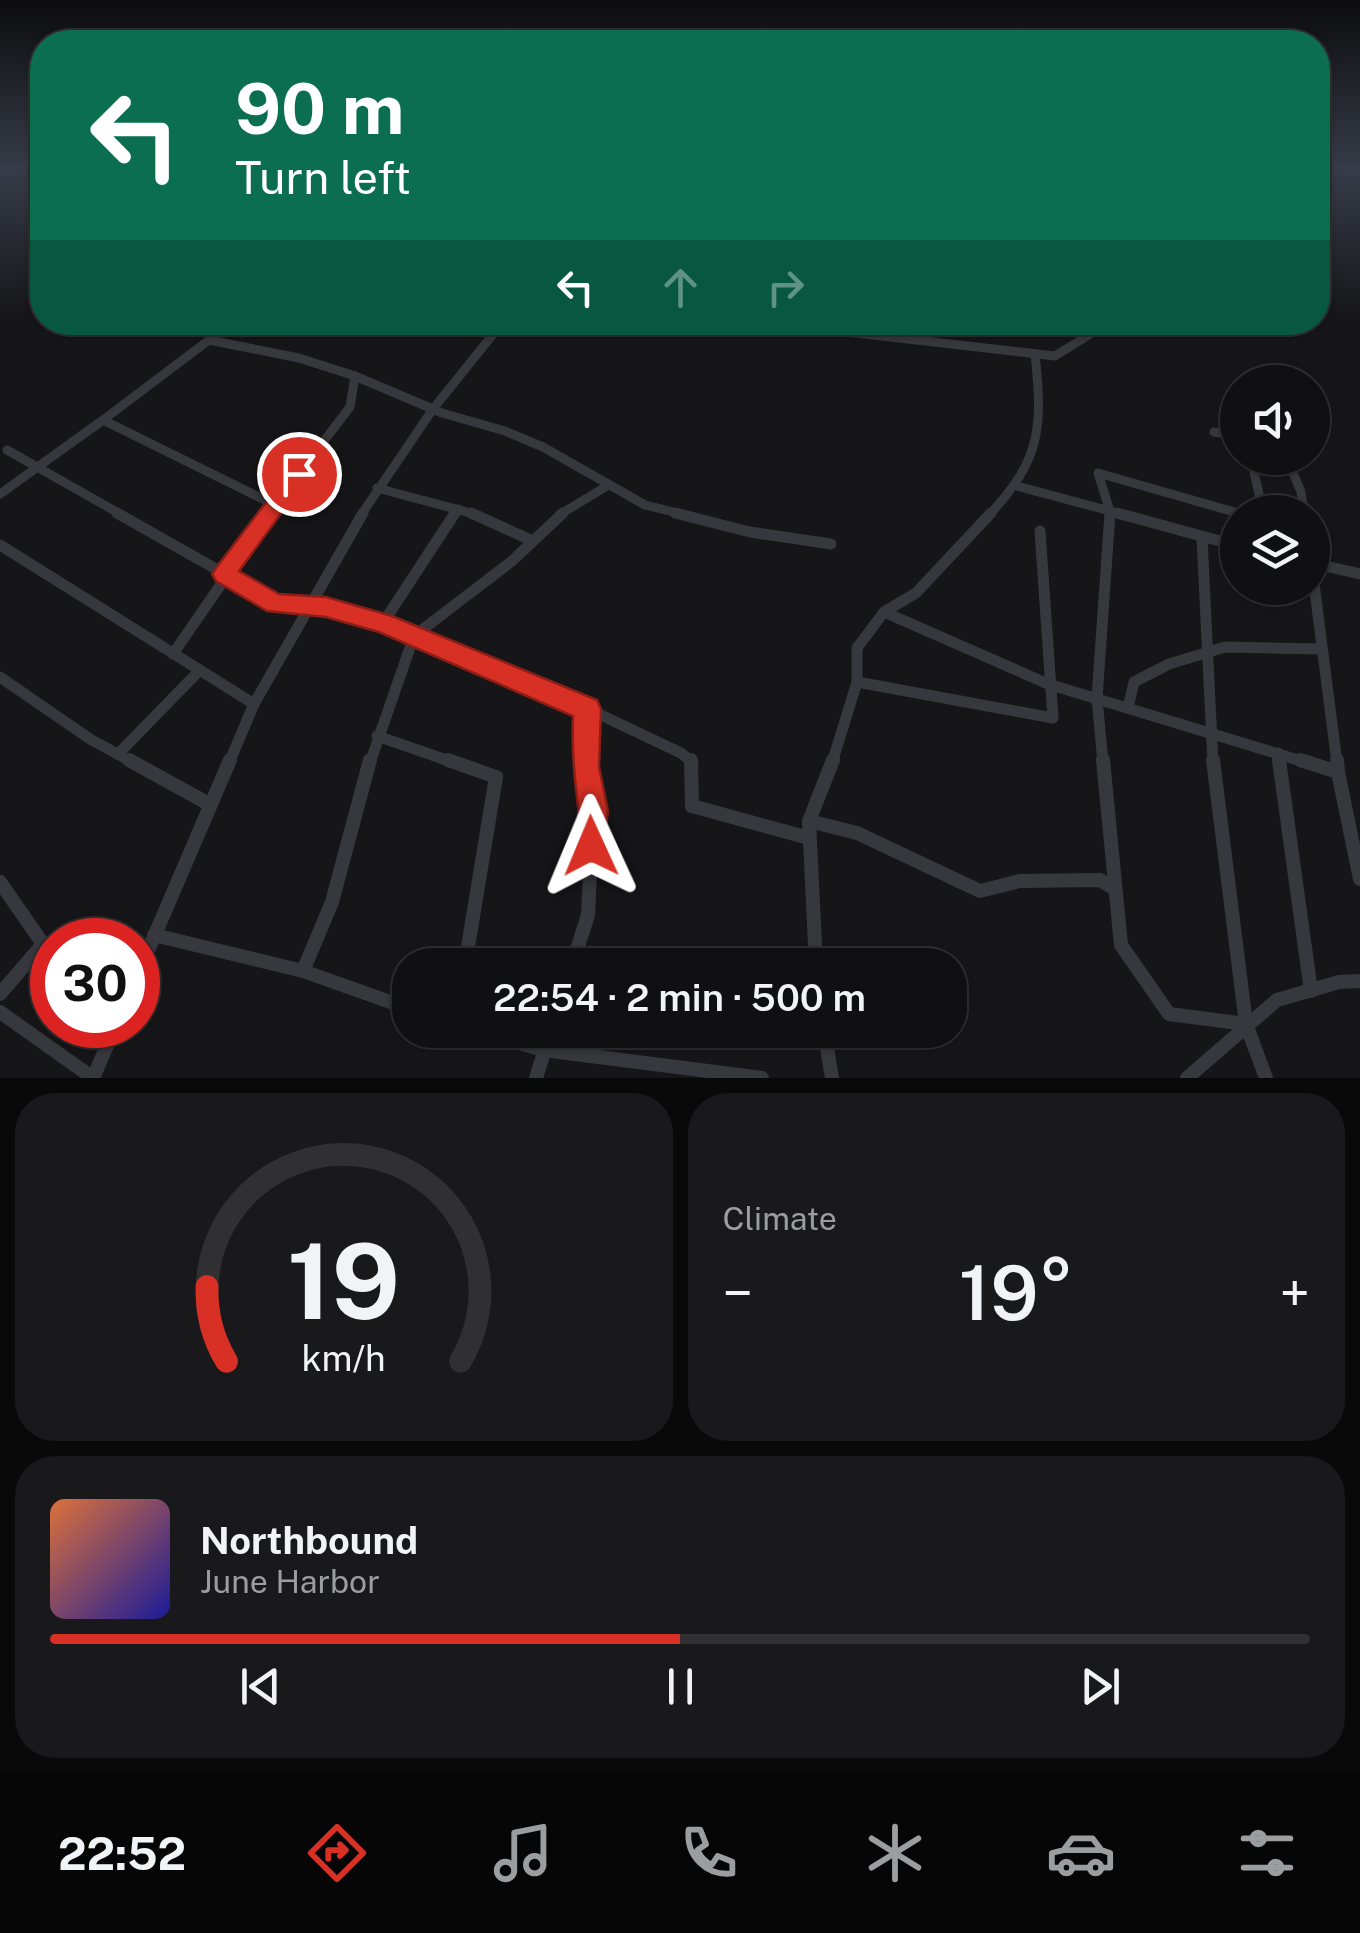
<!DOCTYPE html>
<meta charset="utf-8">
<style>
body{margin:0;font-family:"Public Sans",sans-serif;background:#19191b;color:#f1f3f6;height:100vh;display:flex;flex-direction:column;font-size:38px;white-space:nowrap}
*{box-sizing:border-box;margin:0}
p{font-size:32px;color:#9c9d9f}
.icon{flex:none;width:55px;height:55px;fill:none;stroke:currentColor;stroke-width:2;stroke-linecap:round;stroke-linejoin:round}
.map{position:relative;height:1078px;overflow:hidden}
.side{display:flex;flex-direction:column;gap:15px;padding:15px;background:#09090a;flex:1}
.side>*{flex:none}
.top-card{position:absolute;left:30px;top:30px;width:1300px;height:305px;border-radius:40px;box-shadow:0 2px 8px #0004,0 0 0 2px #303032;background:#0b6e4f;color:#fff;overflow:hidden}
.controls{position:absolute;left:1220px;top:365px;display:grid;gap:20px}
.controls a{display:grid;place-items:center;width:110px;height:110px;border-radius:50%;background:#101012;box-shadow:0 2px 8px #0004,0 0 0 2px #303032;font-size:50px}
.speed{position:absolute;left:30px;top:918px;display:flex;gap:20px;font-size:50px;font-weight:700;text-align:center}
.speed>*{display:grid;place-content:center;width:130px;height:130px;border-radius:50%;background:#101012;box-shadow:0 2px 8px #0004,0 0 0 2px #303032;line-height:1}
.speed .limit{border:15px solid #d22;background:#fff;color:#111}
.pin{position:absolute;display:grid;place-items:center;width:85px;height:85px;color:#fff;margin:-42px;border:5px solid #fff;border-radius:50%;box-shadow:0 2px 10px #0007}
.me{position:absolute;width:110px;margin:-55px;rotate:359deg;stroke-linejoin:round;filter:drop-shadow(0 0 8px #0008)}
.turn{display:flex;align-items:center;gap:35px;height:210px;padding:0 40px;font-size:45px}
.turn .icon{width:130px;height:130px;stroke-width:2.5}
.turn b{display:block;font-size:70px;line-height:85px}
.lanes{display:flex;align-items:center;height:95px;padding:0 40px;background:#0003;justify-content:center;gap:50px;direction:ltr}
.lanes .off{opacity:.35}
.big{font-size:75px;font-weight:600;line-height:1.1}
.side .widget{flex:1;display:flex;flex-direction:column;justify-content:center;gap:15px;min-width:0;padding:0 35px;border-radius:40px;background:#19191b}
.side .dial{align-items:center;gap:0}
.dial svg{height:260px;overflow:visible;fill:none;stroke:#303032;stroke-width:7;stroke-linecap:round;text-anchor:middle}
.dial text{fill:#f1f3f6;stroke:none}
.song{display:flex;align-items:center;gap:30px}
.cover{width:120px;height:120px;border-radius:15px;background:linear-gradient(135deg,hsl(20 70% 55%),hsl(240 70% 35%))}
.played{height:10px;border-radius:5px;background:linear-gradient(90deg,#d93025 50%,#303032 50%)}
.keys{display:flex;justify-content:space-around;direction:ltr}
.heat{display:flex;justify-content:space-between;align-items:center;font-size:55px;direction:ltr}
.side .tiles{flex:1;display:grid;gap:15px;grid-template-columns:1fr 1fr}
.widget:last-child{grid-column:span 2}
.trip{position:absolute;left:392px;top:948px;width:575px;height:100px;border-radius:40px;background:#101012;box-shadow:0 2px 8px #0004,0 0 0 2px #303032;font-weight:600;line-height:100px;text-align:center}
.tab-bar{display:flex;height:160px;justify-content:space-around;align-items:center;background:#060607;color:#9c9d9f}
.tab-bar .icon{width:70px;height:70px}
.tab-bar .on{color:#d93025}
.tab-bar b{font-size:45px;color:#f1f3f6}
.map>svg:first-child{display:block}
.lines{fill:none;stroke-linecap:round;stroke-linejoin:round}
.minor-far2{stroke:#37383d;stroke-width:9}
.minor-far1{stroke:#37383d;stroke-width:11}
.minor{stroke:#37383d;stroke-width:14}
.route{fill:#d93025;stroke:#8d1f18;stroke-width:2.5}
</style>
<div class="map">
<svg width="1360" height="1078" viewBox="0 0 1360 1078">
<rect width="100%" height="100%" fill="#161618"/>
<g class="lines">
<!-- minor-far2 -->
<g class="minor-far2">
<path d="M759 322 1055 356 1110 322"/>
<path d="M103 420 209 340 299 358 355 376 442 413 505 431 543 447 645 505 685 515"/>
<path d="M1214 432 1238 436"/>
<path d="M7 450 122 515"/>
<path d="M1251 458 1263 512"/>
<path d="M1287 458 1301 492 1304 512"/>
<path d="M1017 486 1110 511 1098 473 1238 513"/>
<path d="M377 488 478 515"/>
<path d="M0 494 103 420 275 505 268 515"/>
<path d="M275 505 350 407 355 376"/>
<path d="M361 515 433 409 503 322"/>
<path d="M454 515 458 509"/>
<path d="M559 515 607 486"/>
<path d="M989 515C1041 460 1043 427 1035 354"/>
<path d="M1110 515V511L1126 515"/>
</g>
<!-- minor-far1 -->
<g class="minor-far1">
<path d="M117 513 276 603 326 607 383 623 542 687 681 753 693 763"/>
<path d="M471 513 533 541"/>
<path d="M675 513 750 532 831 544"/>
<path d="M1117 513 1238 546"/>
<path d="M1202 538 1213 763"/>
<path d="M0 545 254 704"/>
<path d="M1312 563 1360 574"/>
<path d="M1312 568 1337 763"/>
<path d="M884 612 1048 684 1308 763"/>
<path d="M383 623 455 513"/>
<path d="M173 654 270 513"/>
<path d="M0 677 90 739 134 763"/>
<path d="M857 682 1053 718 1040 531"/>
<path d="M1128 708 1134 682 1169 664 1225 647 1321 649"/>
<path d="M377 736 455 763"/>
<path d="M1278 753 1279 763"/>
<path d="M118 754 200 670"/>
<path d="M229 763 254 704 363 513"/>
<path d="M370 763 414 636 512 561 563 513"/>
<path d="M585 763 587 709"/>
<path d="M832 763 857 682V648L884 612 916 593 991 513"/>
<path d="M1103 763 1097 698 1110 513"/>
</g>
<!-- minor -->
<g class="minor">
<path d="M129 760 209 804"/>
<path d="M448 760 496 777 465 965"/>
<path d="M691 760 692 806 809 838"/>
<path d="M1103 760 1121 945 1169 1014 1246 1024"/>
<path d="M1213 760 1246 1024 1266 1078"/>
<path d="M1279 760 1311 991"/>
<path d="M1300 760 1338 772 1360 879"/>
<path d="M1337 760 1338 772"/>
<path d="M809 821 857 833 980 891 1020 881 1100 880 1115 889"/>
<path d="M0 882 43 944 0 994"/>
<path d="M154 935 303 971 332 902 370 760"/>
<path d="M572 965 588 915 593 811 585 760"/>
<path d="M816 965 809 821 833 760"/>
<path d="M303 971 410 1009"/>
<path d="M138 974 230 760"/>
<path d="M0 1012 93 1078"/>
<path d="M473 1030 544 1050 762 1078"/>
<path d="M824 1030 832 1078"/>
<path d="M93 1078 116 1025"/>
<path d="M536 1078 551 1030"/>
<path d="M1187 1078 1277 1000 1339 982 1360 981"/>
</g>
</g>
<!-- sky -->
<linearGradient id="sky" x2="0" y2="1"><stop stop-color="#0c0c0d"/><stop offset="0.53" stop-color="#363c48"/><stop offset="1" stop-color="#363c48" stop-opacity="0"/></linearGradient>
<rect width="1360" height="319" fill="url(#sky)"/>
<!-- route -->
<path class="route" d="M299 466 310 474 239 571 279 594 326 597 392 616 597 700 601 709 599 767 608 811 602 856 591 861 580 856C573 840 580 824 578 807 574 772 572 752 573 716L379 632 326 617 267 611 216 581 212 574 216 568 292 468Z"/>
</svg>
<div class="controls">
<a><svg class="icon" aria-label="sound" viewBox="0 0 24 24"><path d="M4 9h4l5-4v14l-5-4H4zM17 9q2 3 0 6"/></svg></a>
<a><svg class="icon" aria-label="layers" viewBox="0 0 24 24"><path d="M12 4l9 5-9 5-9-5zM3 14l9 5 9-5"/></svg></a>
</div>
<div class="speed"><div class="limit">30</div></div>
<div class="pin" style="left:299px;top:474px;background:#d93025"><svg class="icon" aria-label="arrive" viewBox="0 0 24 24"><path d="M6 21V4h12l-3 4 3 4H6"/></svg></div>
<svg class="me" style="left:591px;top:846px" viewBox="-20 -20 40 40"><path d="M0-17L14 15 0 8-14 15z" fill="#d93025" stroke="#fff" stroke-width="4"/></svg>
<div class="trip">22:54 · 2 min · 500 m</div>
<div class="top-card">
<div class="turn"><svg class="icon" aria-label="left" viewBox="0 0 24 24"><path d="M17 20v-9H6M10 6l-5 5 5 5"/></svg><div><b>90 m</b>Turn left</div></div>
<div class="lanes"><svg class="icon" aria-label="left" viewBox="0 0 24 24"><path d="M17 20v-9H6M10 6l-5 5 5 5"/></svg><svg class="icon off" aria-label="ahead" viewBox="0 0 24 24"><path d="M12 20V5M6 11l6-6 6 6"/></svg><svg class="icon off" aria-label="right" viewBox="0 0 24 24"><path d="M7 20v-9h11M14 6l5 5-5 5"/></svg></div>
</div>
</div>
<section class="side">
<div class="tiles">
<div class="widget dial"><svg viewBox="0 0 100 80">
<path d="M14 69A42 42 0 1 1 86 69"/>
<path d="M14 69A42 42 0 0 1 8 46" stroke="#d93025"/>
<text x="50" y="56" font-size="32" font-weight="700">19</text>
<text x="50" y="72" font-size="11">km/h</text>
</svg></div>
<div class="widget"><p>Climate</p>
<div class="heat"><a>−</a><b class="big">19°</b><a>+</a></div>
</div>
<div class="widget">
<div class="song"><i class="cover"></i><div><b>Northbound</b><p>June Harbor</p></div></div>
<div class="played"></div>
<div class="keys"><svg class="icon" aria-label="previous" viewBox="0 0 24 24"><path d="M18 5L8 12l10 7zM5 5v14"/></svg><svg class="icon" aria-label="pause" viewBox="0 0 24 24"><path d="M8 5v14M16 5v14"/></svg><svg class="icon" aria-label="next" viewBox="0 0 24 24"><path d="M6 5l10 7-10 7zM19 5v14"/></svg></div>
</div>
</div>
</section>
<nav class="tab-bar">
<b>22:52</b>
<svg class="icon on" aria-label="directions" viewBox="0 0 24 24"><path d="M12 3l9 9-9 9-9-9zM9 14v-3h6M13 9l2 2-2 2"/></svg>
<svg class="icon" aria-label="music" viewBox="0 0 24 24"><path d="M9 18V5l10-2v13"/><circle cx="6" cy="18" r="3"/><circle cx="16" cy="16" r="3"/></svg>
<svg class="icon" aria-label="phone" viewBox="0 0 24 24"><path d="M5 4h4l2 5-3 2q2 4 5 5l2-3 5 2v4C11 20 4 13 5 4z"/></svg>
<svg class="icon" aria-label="climate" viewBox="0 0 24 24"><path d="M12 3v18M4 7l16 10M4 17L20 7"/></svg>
<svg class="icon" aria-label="car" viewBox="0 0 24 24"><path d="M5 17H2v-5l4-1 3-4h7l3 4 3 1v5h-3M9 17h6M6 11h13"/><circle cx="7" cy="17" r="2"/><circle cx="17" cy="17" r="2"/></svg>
<svg class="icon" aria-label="filters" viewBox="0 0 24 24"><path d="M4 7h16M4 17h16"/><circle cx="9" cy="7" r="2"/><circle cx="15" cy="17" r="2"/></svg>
</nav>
